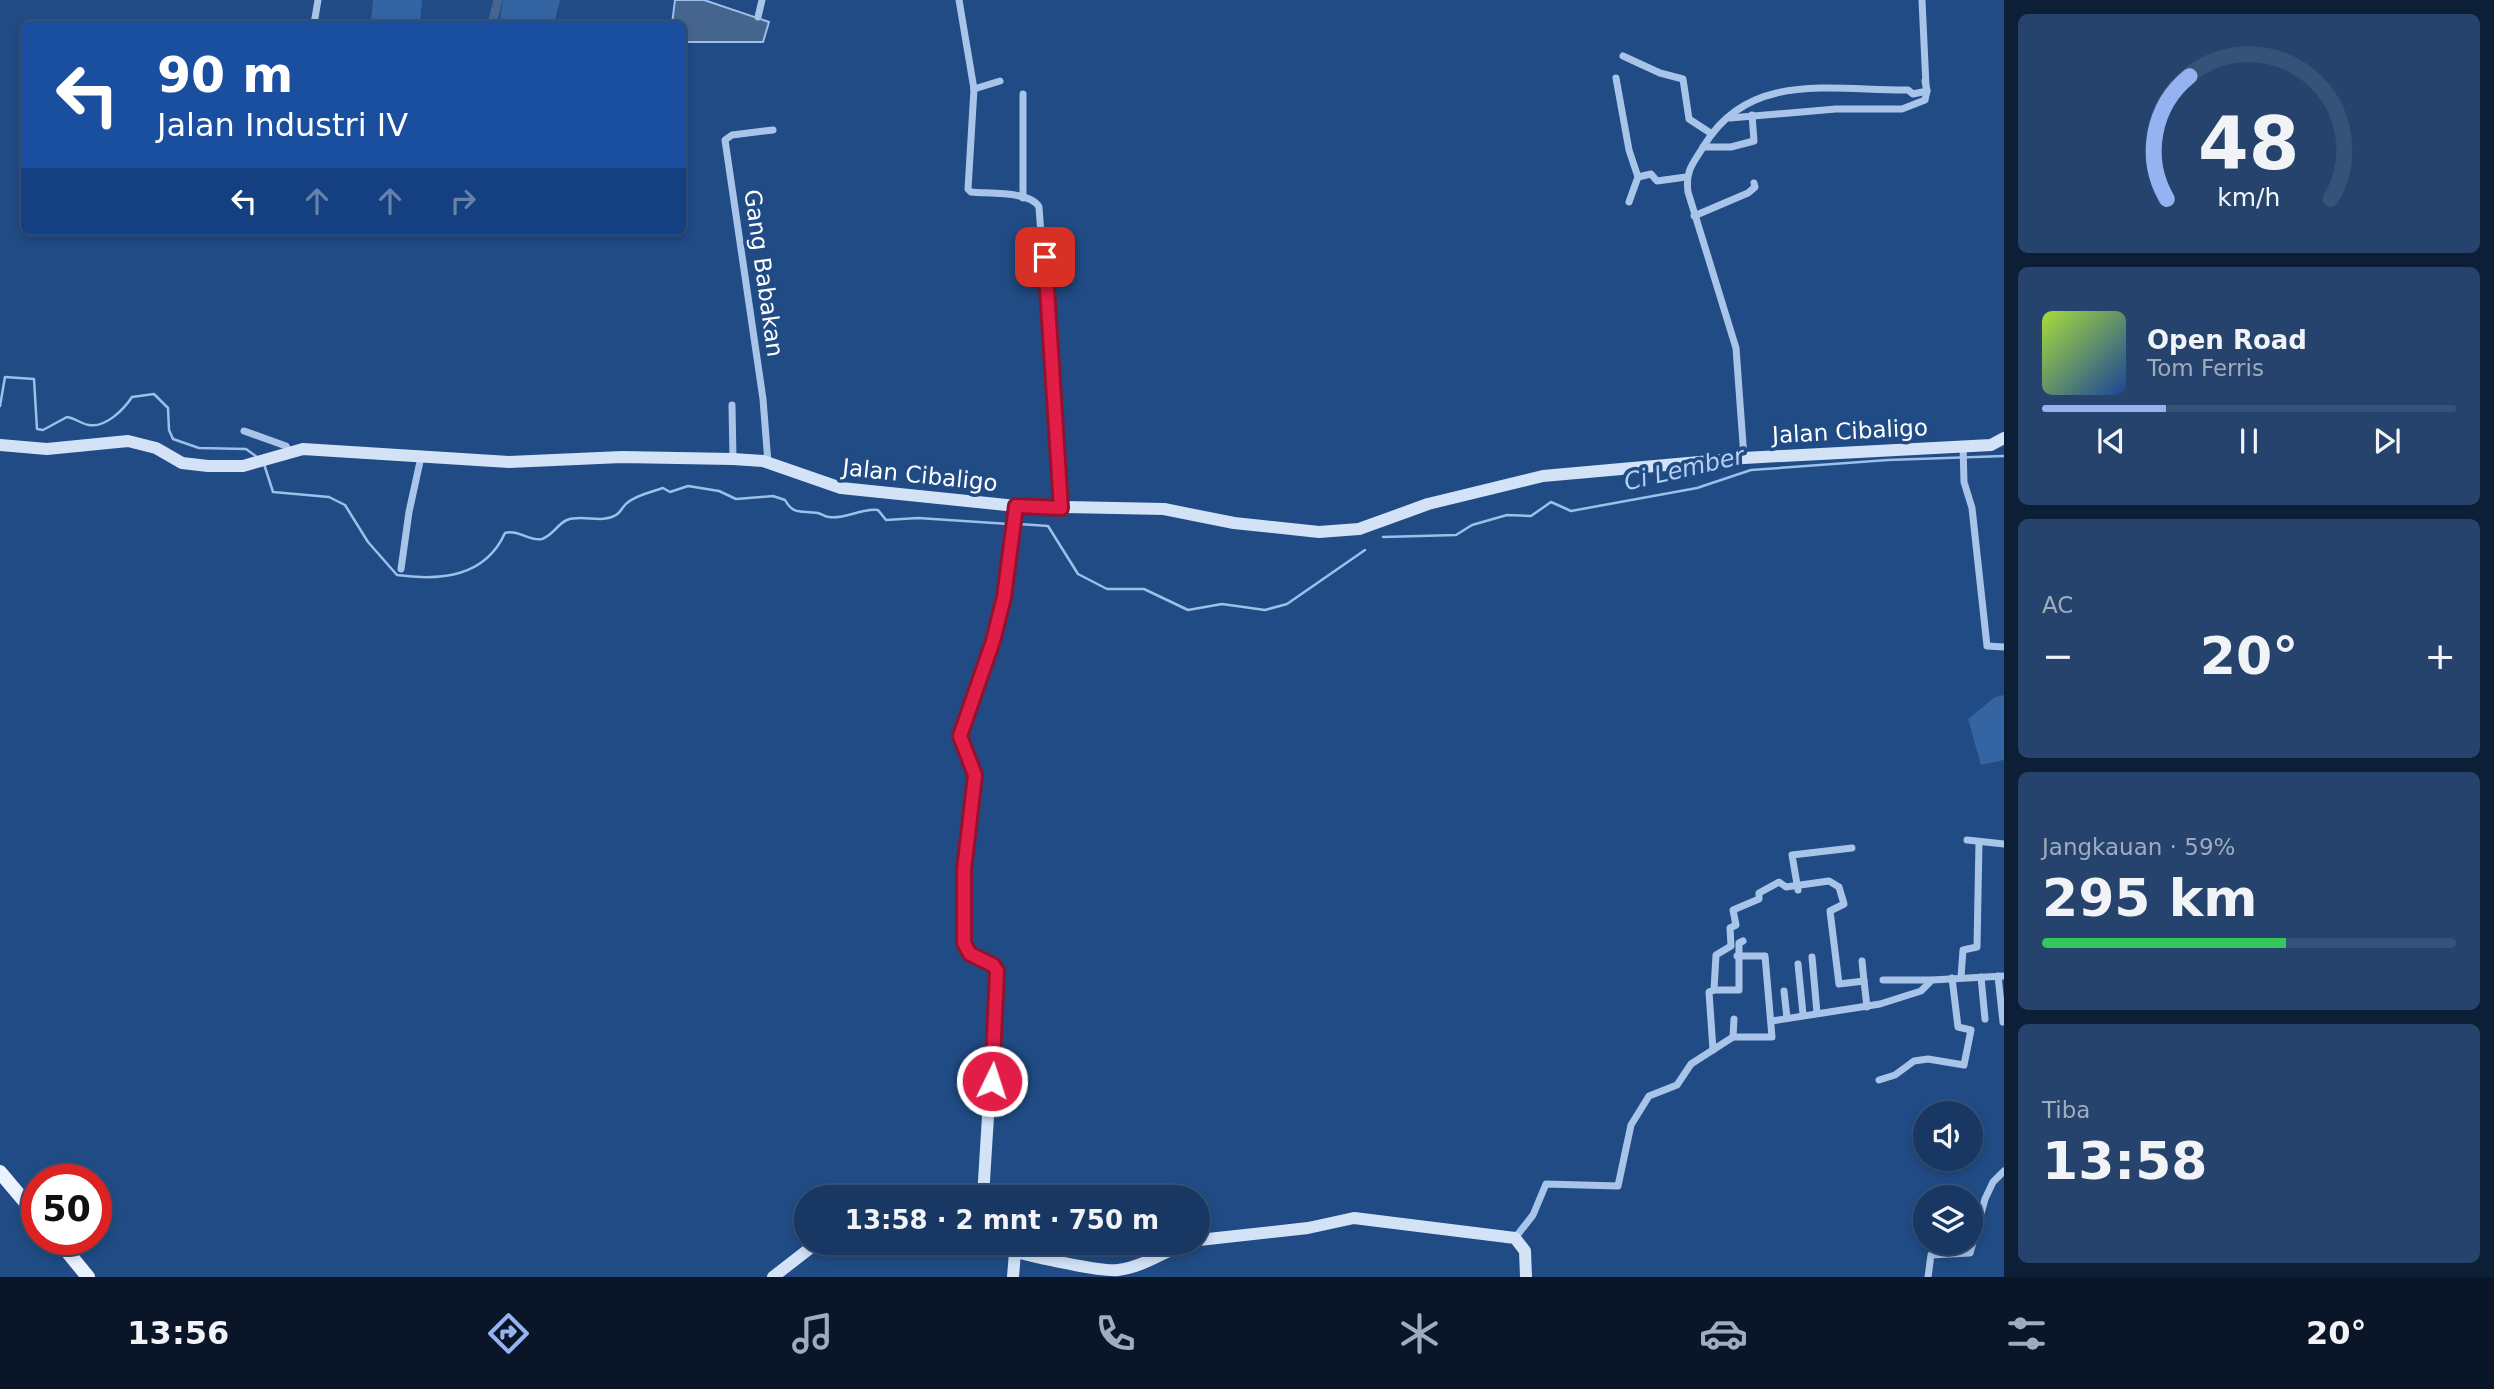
<!DOCTYPE html>
<html lang="id">
<meta charset="utf-8">
<style>
body{margin:0;font-family:"DejaVu Sans",sans-serif;background:#25436c;color:#f1f3f6;height:100vh;display:flex;flex-direction:column;font-size:26px;white-space:nowrap}
*{box-sizing:border-box;margin:0}
p{font-size:23px;color:#9facbe}
.icon{flex:none;width:38px;height:38px;fill:none;stroke:currentColor;stroke-width:2;stroke-linecap:round;stroke-linejoin:round}
.map{position:relative;flex:1;overflow:hidden}
.panel{display:flex;flex-direction:column;gap:14px;padding:14px;background:#0d1f36;width:490px}
.panel>*{flex:none}
.banner{position:absolute;left:21px;top:21px;width:665px;height:214px;border-radius:10px;box-shadow:0 4px 10px #0003,0 0 0 2px #365278;background:#1a4fa0;color:#fff;overflow:hidden}
.controls{position:absolute;left:1913px;top:1101px;display:grid;gap:14px}
.controls a{display:grid;place-items:center;width:70px;height:70px;border-radius:50%;background:#183863;box-shadow:0 4px 10px #0003,0 0 0 2px #365278;font-size:35px}
.speed{position:absolute;left:21px;top:1164px;display:flex;gap:14px;font-size:35px;font-weight:700;text-align:center}
.speed>*{display:grid;place-content:center;width:91px;height:91px;border-radius:50%;background:#183863;box-shadow:0 4px 10px #0003,0 0 0 2px #365278;line-height:1}
.speed .limit{border:10px solid #d22;background:#fff;color:#111}
.pin{position:absolute;display:grid;place-items:center;width:60px;height:60px;color:#fff;margin:-30px;border-radius:14px;box-shadow:0 4px 10px #0006}
.me{position:absolute;width:77px;margin:-38px;rotate:4deg;stroke-linejoin:round;filter:drop-shadow(0 0 5px #0008)}
.turn{display:flex;align-items:center;gap:24px;height:147px;padding:0 21px;font-size:32px}
.turn .icon{width:91px;height:91px;stroke-width:2.5}
.turn b{display:block;font-size:49px;line-height:60px}
.lanes{display:flex;align-items:center;height:66px;padding:0 21px;background:#0003;justify-content:center;gap:35px;direction:ltr}
.lanes .off{opacity:.35}
.big{font-size:52px;font-weight:800;line-height:1.1}
.panel .card{flex:1;display:flex;flex-direction:column;justify-content:center;gap:10px;min-width:0;padding:0 24px;border-radius:10px;background:#25436c}
.panel .dial{align-items:center;gap:0}
.dial svg{height:182px;overflow:visible;fill:none;stroke:#365278;stroke-width:7;stroke-linecap:round;text-anchor:middle}
.dial text{fill:#f1f3f6;stroke:none}
.song{display:flex;align-items:center;gap:21px}
.cover{width:84px;height:84px;border-radius:10px;background:linear-gradient(135deg,hsl(80 70% 55%),hsl(220 70% 35%))}
.played{height:7px;border-radius:4px;background:linear-gradient(90deg,#95b2f1 30%,#365278 30%)}
.keys{display:flex;justify-content:space-around;direction:ltr}
.heat{display:flex;justify-content:space-between;align-items:center;font-size:38px;direction:ltr}
.charge{height:10px;border-radius:5px;background:linear-gradient(90deg,#34c759 59%,#365278 0)}
.trip{position:absolute;left:794px;top:1185px;width:416px;height:70px;border-radius:35px;background:#183863;box-shadow:0 4px 10px #0003,0 0 0 2px #365278;font-weight:800;line-height:70px;text-align:center}
.tabs{display:flex;height:112px;justify-content:space-around;align-items:center;background:#0a1628;color:#9facbe}
.tabs .icon{width:49px;height:49px}
.tabs .active{color:#95b2f1}
.tabs b{font-size:32px;color:#f1f3f6}
main{display:flex;flex:1;min-height:0}
.map>svg:first-child{display:block}
.green{fill:#3464a1}
.water{fill:#45648e;stroke:#9cbfeb;stroke-width:2}
.lines{fill:none;stroke-linecap:round;stroke-linejoin:round}
.stream{stroke:#9cbfeb;stroke-width:2.5}
.canal{stroke:#45648e;stroke-width:9}
.street{stroke:#a8c5e9;stroke-width:7}
.secondary{stroke:#d3e2f7;stroke-width:12}
.primary{stroke:#ebf2fe;stroke-width:14}
.route-casing{stroke:#92132f;stroke-width:18}
.route{stroke:#e11d48;stroke-width:12}
.labels{text-anchor:middle;dominant-baseline:central;stroke-width:7;stroke-linejoin:round;paint-order:stroke}
.street-label{font-size:23px;fill:#fff;stroke:#204b84}
.water-label{font-size:24px;font-style:italic;fill:#b4cff1;stroke:#204b84}
</style>
<main>
<div class="map">
<svg width="2004" height="1277" viewBox="0 0 2004 1277">
<rect width="100%" height="100%" fill="#204b84"/>
<!-- green -->
<g class="green">
<path d="M373 0H422L420 24H397V20L371 22Z"/>
<path d="M503 0H560L554 24H499Z"/>
<path d="M2004 695V760L1981 765 1968 719 1995 697Z"/>
</g>
<!-- water -->
<path class="water" d="M675 0H704L769 22 763 42H683L682 24H672Z"/>
<g class="lines">
<!-- stream -->
<g class="stream">
<path d="M0 406 5 377 34 379 37 429 43 430 67 417C75 418 81 424 89 425 106 428 124 409 132 397L154 394 168 408 169 430 173 439 199 448 246 449 257 457"/>
<path d="M264 464 273 492 329 497 345 505 368 542 397 575C441 581 485 577 505 533 518 529 530 542 542 539 554 535 557 524 567 520 582 514 602 524 616 515 621 512 623 506 627 503 636 495 652 492 663 488L670 492 688 486 719 491 736 499 773 496 785 500C794 516 802 510 818 513 822 514 825 517 829 517 844 520 861 508 878 510L886 520 918 518 1009 524"/>
<path d="M1019 524 1048 526 1078 574 1107 589H1144L1188 610 1222 604 1265 610 1287 604 1365 550"/>
<path d="M1383 537 1456 535 1472 525 1507 515 1531 516 1551 502 1571 511 1697 488 1751 470 1888 460 2004 456"/>
</g>
<!-- canal -->
<path class="canal" d="M492 24 498 0"/>
<!-- street -->
<g class="street">
<path d="M959 0 974 89 968 189 971 192C989 194 1030 191 1039 207L1061 508"/>
<path d="M1922 0 1926 86 1925 81"/>
<path d="M758 17 762 0"/>
<path d="M314 24 318 0"/>
<path d="M1623 56 1660 73 1683 79 1689 119 1712 134"/>
<path d="M1616 78 1629 150 1638 177 1629 202"/>
<path d="M974 89 1000 81"/>
<path d="M1730 118 1836 109H1902L1925 100 1927 91"/>
<path d="M1703 147H1731L1754 141 1752 115"/>
<path d="M1638 177 1651 174 1657 181 1686 177"/>
<path d="M1023 198V94"/>
<path d="M1694 216 1748 193 1755 187 1754 183"/>
<path d="M732 405 733 459"/>
<path d="M244 431 286 446 289 451"/>
<path d="M1963 446 1964 482 1972 508 1987 646 2004 647"/>
<path d="M1744 458 1736 348 1688 192C1685 169 1694 163 1705 144 1751 70 1835 91 1908 90L1913 94 1927 91 1926 86"/>
<path d="M768 463 763 399 725 140 732 135 773 130"/>
<path d="M401 569 409 512 421 457"/>
<path d="M1967 840 2004 844"/>
<path d="M1798 890 1792 855 1852 848"/>
<path d="M1812 957 1817 1013"/>
<path d="M1862 961 1864 981"/>
<path d="M1798 964 1803 1014"/>
<path d="M1998 976 2003 1022"/>
<path d="M1961 977 1963 950 1977 947 1979 842"/>
<path d="M1981 977 1985 1019"/>
<path d="M1883 980H1931"/>
<path d="M1714 990H1739V943L1743 941"/>
<path d="M1784 991 1787 1018"/>
<path d="M1772 1021 1880 1004 1921 991 1932 980 2004 976"/>
<path d="M1733 1037 1734 1019"/>
<path d="M1713 1050 1709 992 1714 990 1716 955 1731 946 1730 928 1736 925 1733 910 1759 899V893L1779 882 1786 887 1829 881 1839 887 1844 904 1830 911 1839 984 1864 981 1867 1007"/>
<path d="M1879 1080 1895 1075 1914 1061 1928 1059 1964 1065 1971 1030 1958 1027 1952 978"/>
<path d="M1515 1238 1533 1215 1546 1184 1618 1186 1631 1125 1649 1096 1677 1085 1691 1064 1733 1037H1772L1765 956H1737"/>
<path d="M1928 1277 1931 1255 1970 1253 1985 1199 1993 1182 2004 1171"/>
</g>
<!-- secondary -->
<g class="secondary">
<path d="M0 445 47 449 128 441 156 448 182 463 208 466H243L303 449 509 462 622 457 733 459 763 461 841 488 1016 506 1164 509 1234 523 1319 532 1359 529 1428 504 1543 476 1744 458 1991 445 2004 438"/>
<path d="M983 1197 997 971 993 965 970 954 964 943V870L975 775 960 736 993 641 1004 597 1016 506"/>
<path d="M1199 1240 1308 1228 1354 1218 1515 1238 1525 1251 1526 1277"/>
<path d="M991 1242C1003 1252 1101 1272 1118 1270 1144 1267 1166 1250 1190 1242"/>
<path d="M773 1277 818 1242"/>
<path d="M1013 1277 1015 1252"/>
</g>
<!-- primary -->
<g class="primary">
<path d="M0 1172 37 1216"/>
<path d="M57 1239 88 1277"/>
</g>
</g>
<g class="lines">
<!-- route casing -->
<g class="route-casing">
<path id="route" d="M992 1081 997 971 993 965 970 954 964 943V870L975 775 960 736 993 641 1004 597 1016 506 1061 508 1045 257"/>
</g>
<!-- route -->
<use href="#route" class="route"/>
</g>
<g class="labels">
<!-- street labels -->
<g class="street-label">
<text transform="translate(764 273) rotate(82)">Gang Babakan</text>
<text transform="translate(1850 431) rotate(-3)">Jalan Cibaligo</text>
<text transform="translate(920 475) rotate(6)">Jalan Cibaligo</text>
</g>
<!-- water labels -->
<g class="water-label">
<text transform="translate(1684 469) rotate(-13)">Ci Lember</text>
</g>
</g>
</svg>
<div class="controls">
<a><svg class="icon" aria-label="sound" viewBox="0 0 24 24"><path d="M4 9h4l5-4v14l-5-4H4zM17 9q2 3 0 6"/></svg></a>
<a><svg class="icon" aria-label="layers" viewBox="0 0 24 24"><path d="M12 4l9 5-9 5-9-5zM3 14l9 5 9-5"/></svg></a>
</div>
<div class="speed"><div class="limit">50</div></div>
<div class="pin" style="left:1045px;top:257px;background:#d93025"><svg class="icon" aria-label="arrive" viewBox="0 0 24 24"><path d="M6 21V4h12l-3 4 3 4H6"/></svg></div>
<svg class="me" style="left:992px;top:1081px" viewBox="-20 -20 40 40"><circle r="17" fill="#e11d48" stroke="#fff" stroke-width="3"/><path d="M0-11L8 9 0 5-8 9z" fill="#fff"/></svg>
<div class="trip">13:58 · 2 mnt · 750 m</div>
<div class="banner">
<div class="turn"><svg class="icon" aria-label="left" viewBox="0 0 24 24"><path d="M17 20v-9H6M10 6l-5 5 5 5"/></svg><div><b>90 m</b>Jalan Industri IV</div></div>
<div class="lanes"><svg class="icon" aria-label="left" viewBox="0 0 24 24"><path d="M17 20v-9H6M10 6l-5 5 5 5"/></svg><svg class="icon off" aria-label="ahead" viewBox="0 0 24 24"><path d="M12 20V5M6 11l6-6 6 6"/></svg><svg class="icon off" aria-label="ahead" viewBox="0 0 24 24"><path d="M12 20V5M6 11l6-6 6 6"/></svg><svg class="icon off" aria-label="right" viewBox="0 0 24 24"><path d="M7 20v-9h11M14 6l5 5-5 5"/></svg></div>
</div>
</div>
<section class="panel">
<div class="card dial"><svg viewBox="0 0 100 80">
<path d="M14 69A42 42 0 1 1 86 69"/>
<path d="M14 69A42 42 0 0 1 24 15" stroke="#95b2f1"/>
<text x="50" y="56" font-size="32" font-weight="700">48</text>
<text x="50" y="72" font-size="11">km/h</text>
</svg></div>
<div class="card">
<div class="song"><i class="cover"></i><div><b>Open Road</b><p>Tom Ferris</p></div></div>
<div class="played"></div>
<div class="keys"><svg class="icon" aria-label="previous" viewBox="0 0 24 24"><path d="M18 5L8 12l10 7zM5 5v14"/></svg><svg class="icon" aria-label="pause" viewBox="0 0 24 24"><path d="M8 5v14M16 5v14"/></svg><svg class="icon" aria-label="next" viewBox="0 0 24 24"><path d="M6 5l10 7-10 7zM19 5v14"/></svg></div>
</div>
<div class="card"><p>AC</p>
<div class="heat"><a>−</a><b class="big">20°</b><a>+</a></div>
</div>
<div class="card"><p>Jangkauan · 59%</p><b class="big">295 km</b><div class="charge"></div></div>
<div class="card"><p>Tiba</p><b class="big">13:58</b></div>
</section>
</main>
<nav class="tabs">
<b>13:56</b>
<svg class="icon active" aria-label="directions" viewBox="0 0 24 24"><path d="M12 3l9 9-9 9-9-9zM9 14v-3h6M13 9l2 2-2 2"/></svg>
<svg class="icon" aria-label="music" viewBox="0 0 24 24"><path d="M9 18V5l10-2v13"/><circle cx="6" cy="18" r="3"/><circle cx="16" cy="16" r="3"/></svg>
<svg class="icon" aria-label="phone" viewBox="0 0 24 24"><path d="M5 4h4l2 5-3 2q2 4 5 5l2-3 5 2v4C11 20 4 13 5 4z"/></svg>
<svg class="icon" aria-label="climate" viewBox="0 0 24 24"><path d="M12 3v18M4 7l16 10M4 17L20 7"/></svg>
<svg class="icon" aria-label="car" viewBox="0 0 24 24"><path d="M5 17H2v-5l4-1 3-4h7l3 4 3 1v5h-3M9 17h6M6 11h13"/><circle cx="7" cy="17" r="2"/><circle cx="17" cy="17" r="2"/></svg>
<svg class="icon" aria-label="filters" viewBox="0 0 24 24"><path d="M4 7h16M4 17h16"/><circle cx="9" cy="7" r="2"/><circle cx="15" cy="17" r="2"/></svg>
<b>20°</b>
</nav>
